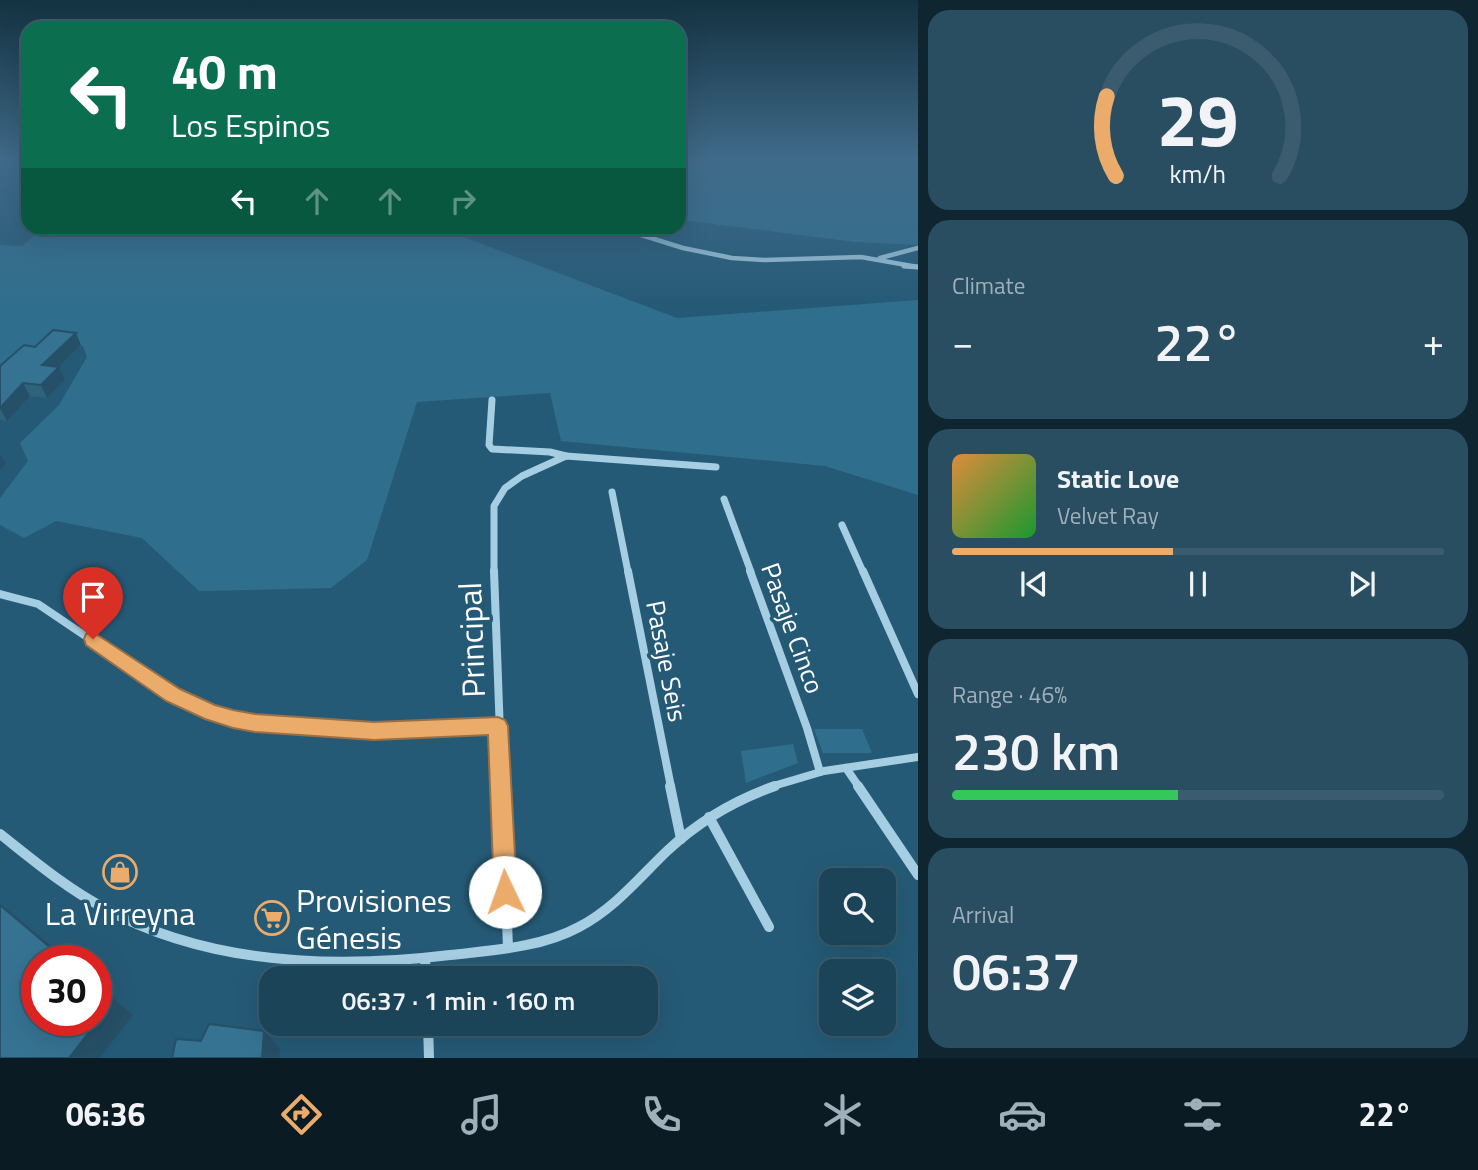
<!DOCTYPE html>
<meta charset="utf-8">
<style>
body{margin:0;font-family:"Titillium Web",sans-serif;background:#294e61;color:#f1f3f6;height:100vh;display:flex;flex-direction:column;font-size:26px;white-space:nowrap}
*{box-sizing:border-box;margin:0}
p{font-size:23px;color:#a0b0ba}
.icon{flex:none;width:38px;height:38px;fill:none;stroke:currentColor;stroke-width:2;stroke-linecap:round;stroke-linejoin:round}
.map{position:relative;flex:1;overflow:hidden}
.details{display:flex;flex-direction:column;gap:10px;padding:10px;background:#0f2530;width:560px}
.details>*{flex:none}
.top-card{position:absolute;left:21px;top:21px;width:665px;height:214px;border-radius:21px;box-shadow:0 7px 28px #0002,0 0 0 2px #3a5c6e;background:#0b6e4f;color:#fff;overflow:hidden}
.controls{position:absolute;left:819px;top:868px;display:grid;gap:14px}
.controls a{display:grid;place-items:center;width:77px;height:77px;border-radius:14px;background:#1c4458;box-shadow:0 7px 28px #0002,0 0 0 2px #3a5c6e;font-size:35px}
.speed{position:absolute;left:21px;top:945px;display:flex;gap:14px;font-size:35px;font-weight:700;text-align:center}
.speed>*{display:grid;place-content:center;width:91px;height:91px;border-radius:50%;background:#1c4458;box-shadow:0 7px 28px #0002,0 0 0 2px #3a5c6e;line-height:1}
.speed .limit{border:10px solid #d22;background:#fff;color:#111}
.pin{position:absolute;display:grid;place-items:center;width:60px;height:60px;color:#fff;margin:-72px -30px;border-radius:50% 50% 50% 0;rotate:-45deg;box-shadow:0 0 7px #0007}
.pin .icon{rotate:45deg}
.me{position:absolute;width:77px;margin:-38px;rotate:357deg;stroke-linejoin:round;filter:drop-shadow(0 0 5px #0008)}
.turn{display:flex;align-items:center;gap:24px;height:147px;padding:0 35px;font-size:32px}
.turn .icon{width:91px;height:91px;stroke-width:2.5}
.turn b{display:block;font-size:49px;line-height:60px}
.lanes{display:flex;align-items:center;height:66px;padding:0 35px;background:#0003;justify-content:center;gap:35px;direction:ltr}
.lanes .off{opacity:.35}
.big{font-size:52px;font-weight:600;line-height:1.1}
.details .card{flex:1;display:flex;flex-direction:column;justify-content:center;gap:10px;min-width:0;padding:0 24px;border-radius:21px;background:#294e61}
.details .dial{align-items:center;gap:0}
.dial svg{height:182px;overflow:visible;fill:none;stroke:#3a5c6e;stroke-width:7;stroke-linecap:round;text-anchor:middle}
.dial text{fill:#f1f3f6;stroke:none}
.song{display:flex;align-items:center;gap:21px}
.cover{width:84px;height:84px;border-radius:10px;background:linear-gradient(135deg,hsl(30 70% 55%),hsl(130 70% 35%))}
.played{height:7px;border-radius:4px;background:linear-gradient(90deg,#ebab6b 45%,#3a5c6e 45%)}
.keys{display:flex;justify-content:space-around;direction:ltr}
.heat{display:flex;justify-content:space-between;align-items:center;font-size:38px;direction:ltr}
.charge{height:10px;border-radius:5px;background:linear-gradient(90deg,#34c759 46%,#3a5c6e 0)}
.trip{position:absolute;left:259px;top:966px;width:399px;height:70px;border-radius:21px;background:#1c4458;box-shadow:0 7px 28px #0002,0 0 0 2px #3a5c6e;font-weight:600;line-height:70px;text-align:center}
.dock{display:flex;height:112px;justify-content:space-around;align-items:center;background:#0b1b23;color:#a0b0ba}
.dock .icon{width:49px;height:49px}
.dock .active{color:#ebab6b}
.dock b{font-size:32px;color:#f1f3f6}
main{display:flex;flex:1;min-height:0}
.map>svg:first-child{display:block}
.green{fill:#306e8d}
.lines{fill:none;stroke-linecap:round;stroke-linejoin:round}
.street-far4{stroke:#a6cee2;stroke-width:4.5}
.street-far3{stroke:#a6cee2;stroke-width:5}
.street-far2{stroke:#a6cee2;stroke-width:7}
.street-far1{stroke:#a6cee2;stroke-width:8}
.street{stroke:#a6cee2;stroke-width:10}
.wall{fill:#2e637e}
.shaded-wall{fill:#265067}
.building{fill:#367393;stroke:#265067;stroke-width:2}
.route{fill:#ebab6b;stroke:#996f46;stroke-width:2}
.labels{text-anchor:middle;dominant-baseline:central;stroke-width:7;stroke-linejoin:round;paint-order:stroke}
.street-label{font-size:26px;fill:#fff;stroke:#255a76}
.near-street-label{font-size:32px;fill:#fff;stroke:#255a76}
.near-poi-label{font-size:32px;fill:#fff;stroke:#255a76;text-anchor:start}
</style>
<main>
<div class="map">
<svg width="918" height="1058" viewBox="0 0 918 1058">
<rect width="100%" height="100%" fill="#255a76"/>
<!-- green -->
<g class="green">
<path d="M679 160H918V245L855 242 689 221 679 216Z"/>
<path d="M43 228H440L677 318 918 300V495L825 466 561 441 550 393 417 402 367 560 331 588 199 591 142 538 56 521 24 538 0 525V498L28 461 20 443 59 405 87 357 83 346 59 343 0 367V245L22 246Z"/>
<path d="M814 729H862L872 753H823Z"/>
<path d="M793 744 798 763 746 783 741 751Z"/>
</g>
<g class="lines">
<!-- street-far4 -->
<g class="street-far4">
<path d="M619 228 683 248 732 258 765 260 861 257 918 267"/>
<path d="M880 258 918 248"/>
</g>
<!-- street-far3 -->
<path class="street-far3" d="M904 266 918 267"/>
<!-- street-far2 -->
<g class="street-far2">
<path d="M492 400 489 445 492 449 550 452 566 456"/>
<path d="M612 492 628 572"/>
<path d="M724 499 751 572"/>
<path d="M842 525 863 572"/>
<path d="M494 572V506L505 488 522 476 566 456 716 467"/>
</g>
<!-- street-far1 -->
<g class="street-far1">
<path d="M494 571 502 787"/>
<path d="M628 571 671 787"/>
<path d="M750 571 807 728 820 772"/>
<path d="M863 571 918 694"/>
<path d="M0 594 38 604 173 695 212 713 233 719 255 723 374 731 498 726"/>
<path d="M846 768 859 787"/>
<path d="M770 787 824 771 918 757"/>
</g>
<!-- street -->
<g class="street">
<path d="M502 786 508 948"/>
<path d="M670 786 681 839"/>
<path d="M858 786 918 875"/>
<path d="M709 817 769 927"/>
<path d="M0 834C33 860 66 888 104 908 208 965 335 969 450 955 493 950 540 948 579 927 614 909 639 878 667 851 698 822 735 800 775 786"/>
<path d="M425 959 426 978"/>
<path d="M428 1024 429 1058"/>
</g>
</g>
<!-- wall -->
<path class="wall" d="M81 345 59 367 65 380 47 398 30 396 7 421 0 420V366L35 347Z"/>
<!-- shaded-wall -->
<g class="shaded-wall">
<path d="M76 333 81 345 48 378 42 365Z"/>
<path d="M59 367 65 380 47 398 41 385Z"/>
<path d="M23 383 30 396 7 421 0 408Z"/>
<path d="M0 454 6 464 0 470Z"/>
<path d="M0 904 18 918 69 961H66Z"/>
<path d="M96 984 133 1015 100 1058H69Z"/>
<path d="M264 1031 280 1049 279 1058H262Z"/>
</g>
<!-- building -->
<g class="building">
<path d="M53 330 76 333 42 365 59 367 41 385 23 383 0 408V366L24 345 35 347Z"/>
<path d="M0 905 66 961H37V1020H96V986L113 1001 69 1058H0Z"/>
<path d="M209 1024 264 1031 262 1058H172L176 1039 201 1041Z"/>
</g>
<!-- sky -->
<linearGradient id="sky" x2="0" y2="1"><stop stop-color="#143241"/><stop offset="0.52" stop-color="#406b8a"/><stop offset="1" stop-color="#406b8a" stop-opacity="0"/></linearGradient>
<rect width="918" height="308" fill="url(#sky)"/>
<!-- route -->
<path class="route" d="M93 632 180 689 215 705 233 710 255 714 374 722 498 717 505 720 508 726 517 892 514 900 505 904 497 900 494 892 488 735 374 740 255 732 233 728 205 719 166 701 86 645 84 639 86 634Z"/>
<!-- icons -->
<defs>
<g id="shop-ring" transform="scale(1.75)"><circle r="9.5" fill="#255a76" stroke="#ebab6b" stroke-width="1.5"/><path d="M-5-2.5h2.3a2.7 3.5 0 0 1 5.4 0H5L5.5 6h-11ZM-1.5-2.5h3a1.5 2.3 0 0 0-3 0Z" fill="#ebab6b"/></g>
<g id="supermarket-ring" transform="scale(1.75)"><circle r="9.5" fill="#255a76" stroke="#ebab6b" stroke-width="1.5"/><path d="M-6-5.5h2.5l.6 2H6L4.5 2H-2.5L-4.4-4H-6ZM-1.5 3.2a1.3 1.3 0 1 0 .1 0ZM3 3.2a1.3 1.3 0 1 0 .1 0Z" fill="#ebab6b"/></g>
</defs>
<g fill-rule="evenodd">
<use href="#shop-ring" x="120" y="872"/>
<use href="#supermarket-ring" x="272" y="918"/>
</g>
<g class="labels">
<!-- street labels -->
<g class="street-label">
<text transform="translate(793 628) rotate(70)">Pasaje Cinco</text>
<text transform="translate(667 661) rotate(79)">Pasaje Seis</text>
</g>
<!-- near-street labels -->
<g class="near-street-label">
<text transform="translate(471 640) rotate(-92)">Principal</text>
</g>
<!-- near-poi labels -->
<g class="near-poi-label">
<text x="296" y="900">Provisiones<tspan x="296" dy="37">Génesis</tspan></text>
<text x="120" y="913" text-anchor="middle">La Virreyna</text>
</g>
</g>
</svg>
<div class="controls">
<a><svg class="icon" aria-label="search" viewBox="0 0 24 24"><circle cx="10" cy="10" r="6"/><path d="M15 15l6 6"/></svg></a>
<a><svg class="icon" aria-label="layers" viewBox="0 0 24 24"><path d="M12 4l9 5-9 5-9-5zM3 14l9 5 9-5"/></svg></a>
</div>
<div class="speed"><div class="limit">30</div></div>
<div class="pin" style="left:93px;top:639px;background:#d93025"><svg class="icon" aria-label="arrive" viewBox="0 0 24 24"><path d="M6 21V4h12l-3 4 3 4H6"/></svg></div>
<svg class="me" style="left:505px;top:892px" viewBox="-20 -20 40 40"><circle r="19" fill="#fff"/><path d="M0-13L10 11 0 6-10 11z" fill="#ebab6b"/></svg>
<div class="trip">06:37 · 1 min · 160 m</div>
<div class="top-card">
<div class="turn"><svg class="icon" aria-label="left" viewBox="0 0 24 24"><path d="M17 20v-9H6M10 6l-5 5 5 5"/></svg><div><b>40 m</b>Los Espinos</div></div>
<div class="lanes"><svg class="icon" aria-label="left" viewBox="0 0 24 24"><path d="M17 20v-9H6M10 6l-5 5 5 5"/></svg><svg class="icon off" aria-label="ahead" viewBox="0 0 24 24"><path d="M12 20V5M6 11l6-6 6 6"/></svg><svg class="icon off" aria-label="ahead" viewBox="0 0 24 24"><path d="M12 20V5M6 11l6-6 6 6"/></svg><svg class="icon off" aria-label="right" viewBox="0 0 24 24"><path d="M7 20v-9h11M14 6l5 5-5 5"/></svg></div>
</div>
</div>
<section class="details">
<div class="card dial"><svg viewBox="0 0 100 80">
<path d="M14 69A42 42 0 1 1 86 69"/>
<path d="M14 69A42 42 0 0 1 10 34" stroke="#ebab6b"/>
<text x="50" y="56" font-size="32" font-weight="700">29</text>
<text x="50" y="72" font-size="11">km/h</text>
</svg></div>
<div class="card"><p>Climate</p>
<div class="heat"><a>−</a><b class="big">22°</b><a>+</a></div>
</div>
<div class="card">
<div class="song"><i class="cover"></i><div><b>Static Love</b><p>Velvet Ray</p></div></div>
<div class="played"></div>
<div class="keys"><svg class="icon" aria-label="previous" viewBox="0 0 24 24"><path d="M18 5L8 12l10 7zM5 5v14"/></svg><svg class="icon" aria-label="pause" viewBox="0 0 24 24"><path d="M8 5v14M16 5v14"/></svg><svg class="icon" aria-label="next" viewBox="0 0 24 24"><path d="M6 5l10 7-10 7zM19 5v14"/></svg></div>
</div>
<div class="card"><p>Range · 46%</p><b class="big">230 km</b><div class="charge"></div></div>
<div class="card"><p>Arrival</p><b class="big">06:37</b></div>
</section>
</main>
<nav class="dock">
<b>06:36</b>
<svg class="icon active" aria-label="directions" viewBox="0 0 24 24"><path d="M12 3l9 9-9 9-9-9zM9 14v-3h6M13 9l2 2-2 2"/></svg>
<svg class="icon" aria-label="music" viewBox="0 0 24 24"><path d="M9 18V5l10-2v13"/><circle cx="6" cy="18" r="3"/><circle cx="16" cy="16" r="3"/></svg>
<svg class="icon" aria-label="phone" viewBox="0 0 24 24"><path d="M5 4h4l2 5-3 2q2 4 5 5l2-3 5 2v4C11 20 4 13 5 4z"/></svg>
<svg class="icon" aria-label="climate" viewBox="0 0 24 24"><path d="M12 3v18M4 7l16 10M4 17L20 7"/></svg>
<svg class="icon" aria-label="car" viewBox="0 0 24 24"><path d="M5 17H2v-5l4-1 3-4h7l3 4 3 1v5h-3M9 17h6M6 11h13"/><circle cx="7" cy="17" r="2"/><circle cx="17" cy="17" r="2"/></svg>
<svg class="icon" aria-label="filters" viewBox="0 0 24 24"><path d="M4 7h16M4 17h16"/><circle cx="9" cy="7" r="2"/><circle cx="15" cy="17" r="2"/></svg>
<b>22°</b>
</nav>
